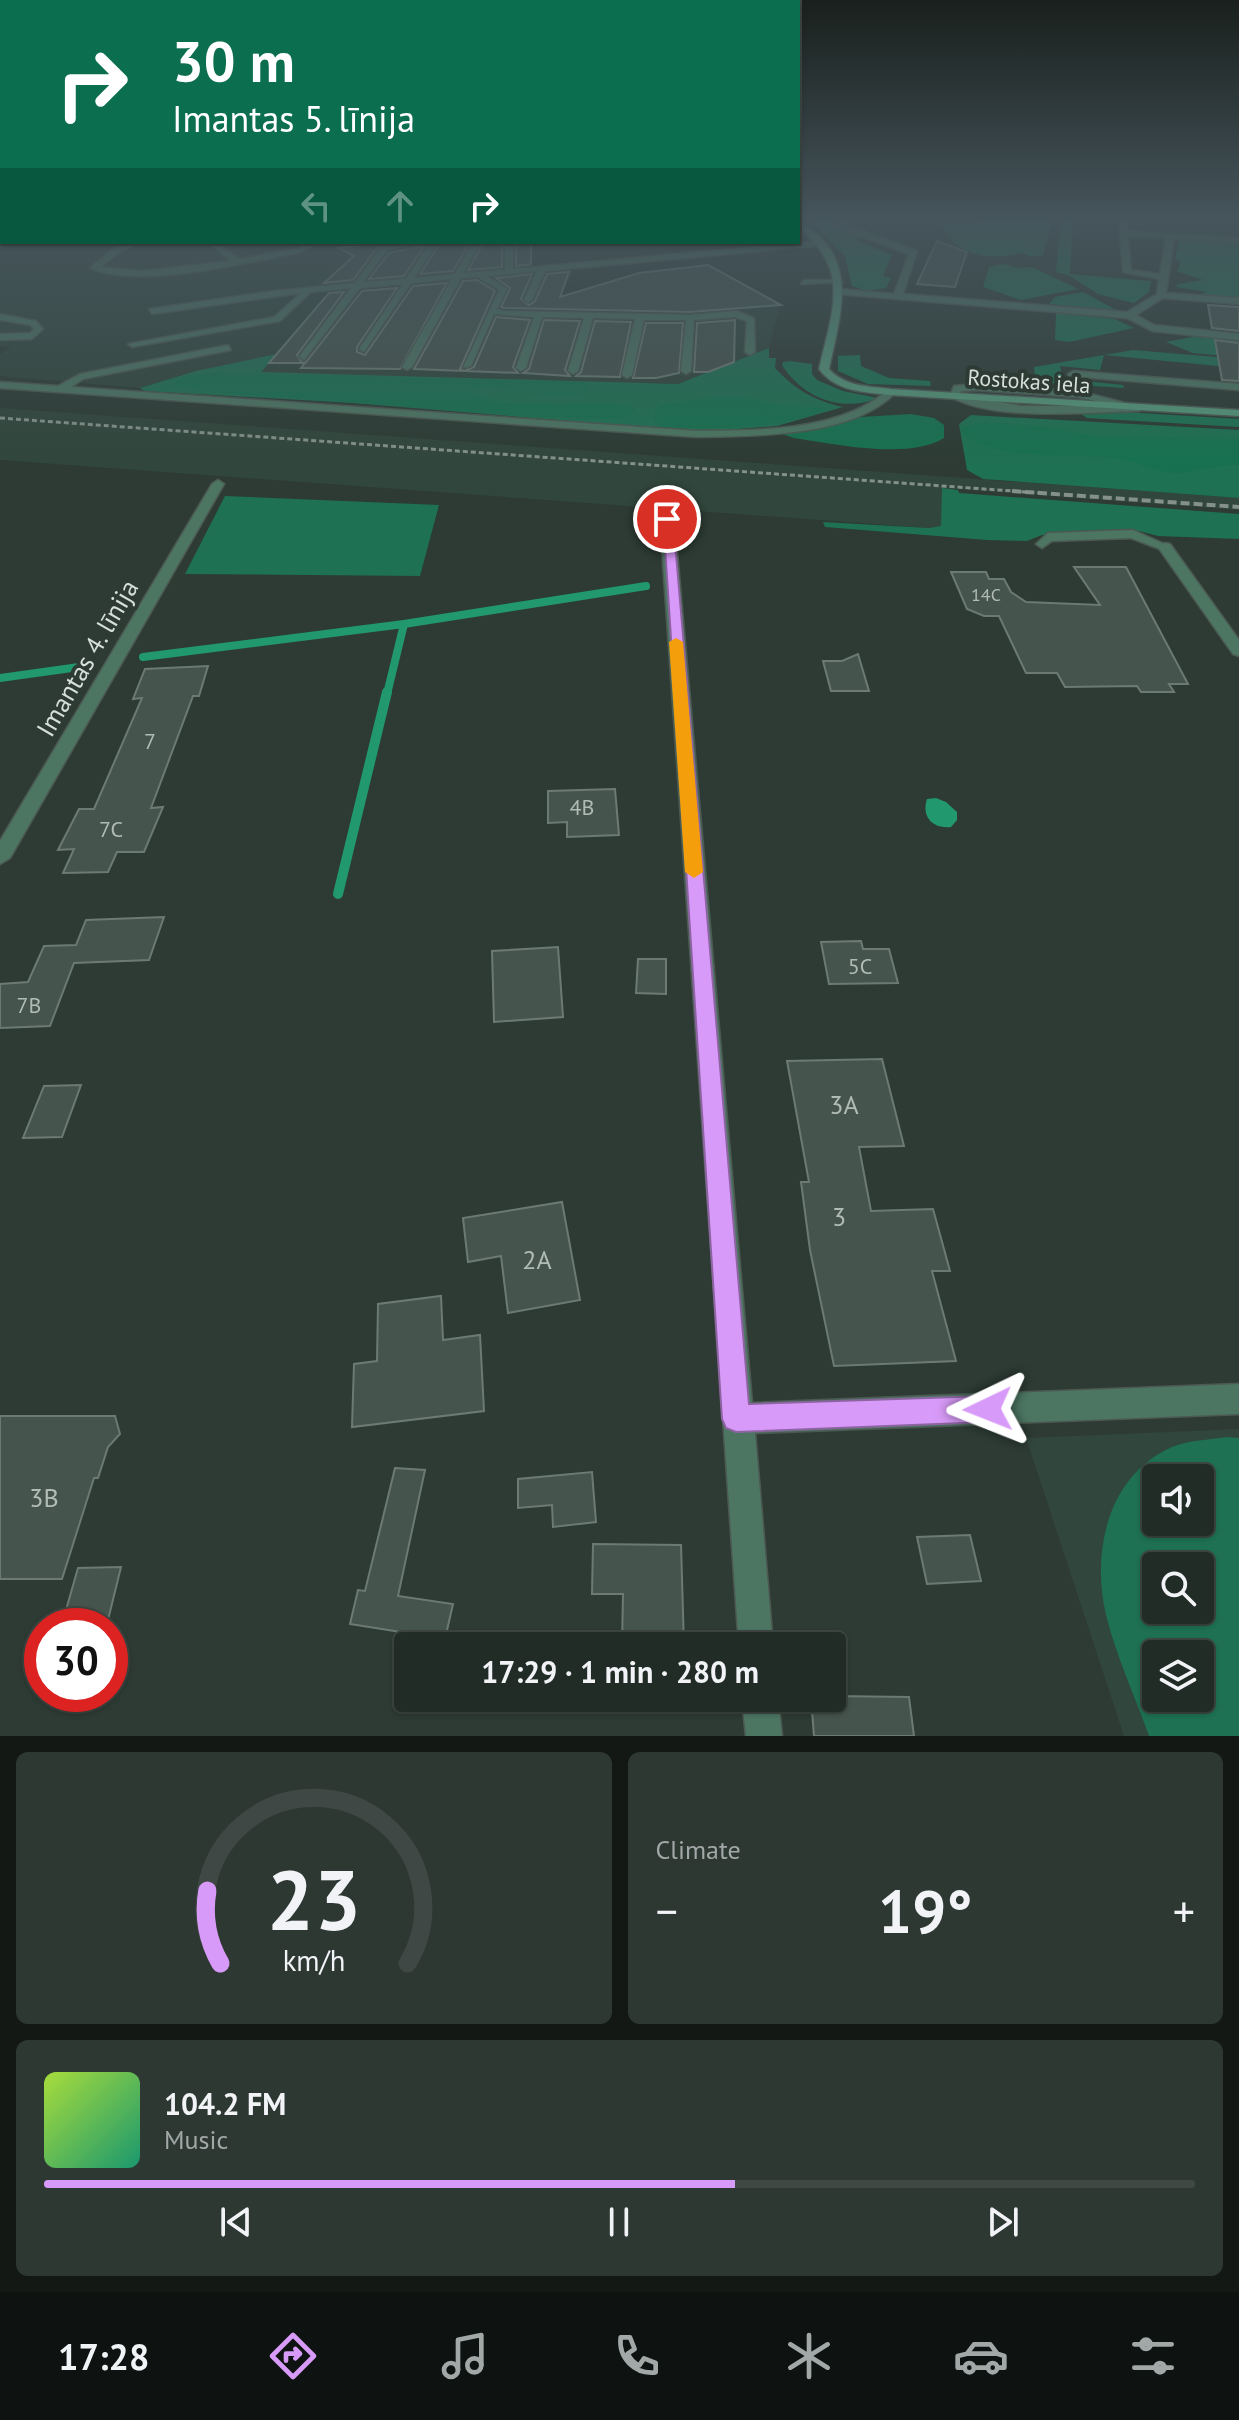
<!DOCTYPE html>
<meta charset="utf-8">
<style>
body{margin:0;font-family:"PT Sans",sans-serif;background:#2e3833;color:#f1f3f6;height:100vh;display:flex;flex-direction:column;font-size:30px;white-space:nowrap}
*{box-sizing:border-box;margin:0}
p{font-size:26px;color:#a2a7a7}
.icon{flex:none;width:44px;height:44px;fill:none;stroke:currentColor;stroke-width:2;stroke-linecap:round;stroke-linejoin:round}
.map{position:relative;height:1736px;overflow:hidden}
.details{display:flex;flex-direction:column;gap:16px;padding:16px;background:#131815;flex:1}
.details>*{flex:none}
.guide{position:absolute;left:0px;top:0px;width:800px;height:244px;box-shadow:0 2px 6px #0004,0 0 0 2px #3f4844;background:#0b6e4f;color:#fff;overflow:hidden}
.tools{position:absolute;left:1142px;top:1464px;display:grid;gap:16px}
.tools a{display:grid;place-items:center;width:72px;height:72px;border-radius:8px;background:#222c27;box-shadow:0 2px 6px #0004,0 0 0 2px #3f4844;font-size:40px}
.speed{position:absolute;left:24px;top:1608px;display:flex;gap:16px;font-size:40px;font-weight:700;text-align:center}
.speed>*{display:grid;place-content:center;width:104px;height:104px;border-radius:50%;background:#222c27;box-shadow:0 2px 6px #0004,0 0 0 2px #3f4844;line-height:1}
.speed .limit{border:12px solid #d22;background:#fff;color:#111}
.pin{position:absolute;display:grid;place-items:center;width:68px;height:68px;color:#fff;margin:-34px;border:4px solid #fff;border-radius:50%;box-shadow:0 2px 8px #0007}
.me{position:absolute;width:88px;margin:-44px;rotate:268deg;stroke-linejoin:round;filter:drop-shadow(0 0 6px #0008)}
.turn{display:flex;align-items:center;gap:28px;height:168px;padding:0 40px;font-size:36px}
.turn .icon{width:104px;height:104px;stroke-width:2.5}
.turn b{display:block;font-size:56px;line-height:68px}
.lanes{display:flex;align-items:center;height:76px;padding:0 40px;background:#0003;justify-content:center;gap:40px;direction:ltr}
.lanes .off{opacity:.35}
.big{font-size:60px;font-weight:700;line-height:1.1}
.details .widget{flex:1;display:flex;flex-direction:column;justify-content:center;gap:12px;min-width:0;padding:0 28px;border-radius:12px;background:#2e3833}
.details .dial{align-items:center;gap:0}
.dial svg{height:208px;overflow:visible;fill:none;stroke:#3f4844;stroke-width:7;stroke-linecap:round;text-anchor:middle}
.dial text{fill:#f1f3f6;stroke:none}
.song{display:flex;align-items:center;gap:24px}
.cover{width:96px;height:96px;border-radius:12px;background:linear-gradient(135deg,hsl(80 70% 55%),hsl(160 70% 35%))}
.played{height:8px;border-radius:4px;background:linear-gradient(90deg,#d89af8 60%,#3f4844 60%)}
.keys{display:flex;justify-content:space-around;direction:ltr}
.heat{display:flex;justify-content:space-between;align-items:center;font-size:44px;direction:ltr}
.details .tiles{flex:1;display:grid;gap:16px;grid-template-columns:1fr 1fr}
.widget:last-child{grid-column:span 2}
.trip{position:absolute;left:394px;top:1632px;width:452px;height:80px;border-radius:8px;background:#222c27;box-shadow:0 2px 6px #0004,0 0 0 2px #3f4844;font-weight:700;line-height:80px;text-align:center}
.tab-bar{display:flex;height:128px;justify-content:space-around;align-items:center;background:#0e1210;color:#a2a7a7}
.tab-bar .icon{width:56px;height:56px}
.tab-bar .on{color:#d89af8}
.tab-bar b{font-size:36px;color:#f1f3f6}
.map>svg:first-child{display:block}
.built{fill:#31463c;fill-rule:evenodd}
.green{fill:#1e7152;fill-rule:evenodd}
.forest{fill:#177150}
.water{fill:#21986e}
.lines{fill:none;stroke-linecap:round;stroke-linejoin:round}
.stream-far1{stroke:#21986e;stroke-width:8}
.stream{stroke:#21986e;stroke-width:10}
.building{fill:#45544d;stroke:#6b7b73;stroke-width:2}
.lane-casing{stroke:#4b5952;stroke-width:3}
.street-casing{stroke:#4b5952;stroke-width:3}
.secondary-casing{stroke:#4b5952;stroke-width:3}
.lane{fill:#4c7562;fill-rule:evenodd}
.street{fill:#4c7562;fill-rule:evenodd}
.secondary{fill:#549679;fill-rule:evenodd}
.rail-far1{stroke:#84908a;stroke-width:3;stroke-dasharray:5 3;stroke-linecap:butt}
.rail{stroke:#84908a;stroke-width:4;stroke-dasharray:9 4;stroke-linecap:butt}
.route{fill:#d89af8;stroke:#8c64a1;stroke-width:2}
.slow{fill:#f59e0b}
.labels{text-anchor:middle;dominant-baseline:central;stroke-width:8;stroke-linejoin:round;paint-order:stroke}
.far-number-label{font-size:18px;fill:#b2bcb7}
.far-street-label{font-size:22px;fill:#d6dfda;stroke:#2d3b34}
.number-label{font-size:22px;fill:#b2bcb7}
.street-label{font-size:26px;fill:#d6dfda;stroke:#2d3b34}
.near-number-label{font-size:26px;fill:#b2bcb7}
</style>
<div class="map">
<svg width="1239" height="1736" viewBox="0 0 1239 1736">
<rect width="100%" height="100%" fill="#2d3b34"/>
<!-- built -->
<g class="built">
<path d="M0 219 2 242H531V267L573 271 556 308 781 302 769 348 678 384 196 371 140 388 0 376V354L11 347 0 346Z"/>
<path d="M0 408 1239 498V510L943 488 942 526 929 528 0 460Z"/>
<path d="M1239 1429V1736H1124L1026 1438ZM1156 1478H1200V1522H1156ZM1156 1566H1200V1610H1156ZM1156 1654H1200V1698H1156Z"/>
</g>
<!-- green -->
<g class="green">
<path d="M817 219H832L838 227 864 236 854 239 892 255 883 276 891 278 886 288 867 291 852 286 845 256 809 221Z"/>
<path d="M1029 219H1053L1043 255 1033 257 1022 253 1039 223Z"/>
<path d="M1061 219H1073L1070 274 1151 281 1149 292 1134 303 1098 294 1070 276 1056 272Z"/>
<path d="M1182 238 1239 242V298L1197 295 1207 292 1176 287 1178 284 1203 280 1177 271 1181 262 1175 259 1179 240Z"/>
<path d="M1003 264 1019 268 1032 267 1078 289 1021 300 983 287 989 267Z"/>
<path d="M1083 292 1116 310 1049 304 1055 297Z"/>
<path d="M1056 313 1115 319 1134 328 1069 342 1055 340Z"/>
<path d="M1198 336 1239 340V357L1193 353 1166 342Z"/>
<path d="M769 348V358H776L775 368C796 390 813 400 843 407L777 426 702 432 353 403 145 391 140 388 196 371 277 354 261 372 678 384Z"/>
<path d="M1133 350 1239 359V368L1104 355 1100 370 1060 366 1063 379 1123 385 1124 388 1035 382 1034 367Z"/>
<path d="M860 355 861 366 889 378 930 381 931 386 868 384 838 371V356Z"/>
<path d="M790 361 812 364V374L817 380 843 391 878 398C842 413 803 398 782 365L783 362Z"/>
<path d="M1107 411 1239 419V427L1087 418 1081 414Z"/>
<path d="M971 415 1239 430V498L983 479 967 470 959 424Z"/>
<path d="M942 488 958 490 959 493 1239 514V539L1158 536 1139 531 1042 535 1027 541 987 540 825 527 823 522 929 528 941 526Z"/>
<path d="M225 496 439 505 420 576 185 574Z"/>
<path d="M1226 1437 1239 1438V1736H1149C1135 1696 1116 1656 1106 1615 1091 1551 1108 1475 1172 1447 1188 1440 1210 1440 1226 1437ZM1156 1478H1200V1522H1156ZM1156 1566H1200V1610H1156ZM1156 1654H1200V1698H1156Z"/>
</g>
<!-- forest -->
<g class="forest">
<path d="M1001 219H1029L1040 222 1022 253C992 261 955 257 942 225Z"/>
<path d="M210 373 582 382 590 386 585 393C549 403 493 380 469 391 487 410 591 403 621 405L636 409 627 416 615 419 528 416 212 392 171 385 186 376Z"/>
<path d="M717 396H738L789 407 827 408C792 428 701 431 660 426L654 419 655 411 662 405Z"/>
<path d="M911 414 934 418 944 425V438C909 460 834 444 794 438L782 434 861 417Z"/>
<path d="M986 422 1049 427 1098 437 1239 439V465C1217 464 1198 472 1177 473 1157 473 1136 461 1116 458 1071 452 1002 462 963 435L962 427Z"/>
</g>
<!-- water -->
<path class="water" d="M936 798 946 802 957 812V820L951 827C933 829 921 817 927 799Z"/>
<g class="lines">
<!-- stream-far1 -->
<g class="stream-far1">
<path d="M143 657 404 624 646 586"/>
<path d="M0 678 79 667"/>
<path d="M387 694 404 624"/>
</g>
<!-- stream -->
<path class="stream" d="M338 894 387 692"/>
</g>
<!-- building -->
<g class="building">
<path d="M937 241 967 252 955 287 917 284Z"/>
<path d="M382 242H394L380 244 353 280 324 283 354 256 339 248Z"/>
<path d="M441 242H470L453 271 420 274Z"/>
<path d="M484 242H502V267L468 270Z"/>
<path d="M516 242H531V264L516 266Z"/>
<path d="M424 246 404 276 369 279 389 253Z"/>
<path d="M708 265 781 305 690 312 504 308 501 307 510 288 496 278 532 274 521 299 529 305 535 301 547 274 569 272 560 297 639 273Z"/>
<path d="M477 280 495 291 460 369 464 371 474 367 496 317 530 320 513 367 518 373 414 369 463 281Z"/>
<path d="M447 283 400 369 301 368 305 363H269L329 293 344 292 297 355 302 363 306 362 362 291 397 288 357 347V352L365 355 413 286Z"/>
<path d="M1208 305 1239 307V331L1212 328Z"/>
<path d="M544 320 580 321 565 370 570 376 523 373 529 369Z"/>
<path d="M735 320 734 362 708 372H694L697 323Z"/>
<path d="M595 321 631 322 620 377 576 376 581 372Z"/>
<path d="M646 323H683L679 373 656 378H633Z"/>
<path d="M1215 340 1239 343V381L1222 380Z"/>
<path d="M1074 567H1126L1188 684H1169L1174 692H1141L1137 686 1065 687 1057 673H1026L999 616H984L967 609 951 572H986L989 579H1004L1011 592 1026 602 1100 605Z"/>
<path d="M858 654 869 691H831L823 661H842Z"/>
<path d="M208 666 199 696H193L151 808 163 807 144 852H117L108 872 63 873 74 849 58 850 79 809H94L142 698 133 699 145 669Z"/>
<path d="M615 789 619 835 567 837V822L548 823V791Z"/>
<path d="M164 917 149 960 74 963 50 1026 0 1028V984L28 982 44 946 76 945 86 920Z"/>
<path d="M861 941 863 949H889L898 983 829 984 821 942Z"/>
<path d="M558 947 563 1017 494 1022 492 951Z"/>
<path d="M638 959H666V994L636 993Z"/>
<path d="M882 1059 904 1146 859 1147 871 1211 933 1209 950 1271H932L956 1361 834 1366 810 1250 801 1182H809L787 1061Z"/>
<path d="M81 1085 62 1137 23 1138 44 1086Z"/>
<path d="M562 1202 580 1300 508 1313 501 1256 468 1262 463 1218Z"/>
<path d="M441 1296 443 1340 480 1335 484 1411 352 1427 354 1364 377 1361 378 1304Z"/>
<path d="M0 1416H115L120 1434 108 1447 98 1478H94L62 1579H0Z"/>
<path d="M395 1468 425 1470 398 1596 453 1604 445 1639 350 1624 358 1590 365 1591Z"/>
<path d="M592 1472 596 1522 553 1527 552 1505 518 1508V1479Z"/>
<path d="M970 1535 981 1581 927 1584 917 1537Z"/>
<path d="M593 1544 681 1545 684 1646H622L623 1594H592Z"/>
<path d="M121 1567 107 1624H62L78 1568Z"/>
<path d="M832 1696 909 1697 914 1736H814L811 1698Z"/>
</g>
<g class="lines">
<!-- lane casing -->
<g class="lane-casing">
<g id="lane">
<path d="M822 241 825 245 545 271 532 300 528 302 524 300 537 271 487 276 507 289 497 309 503 311 690 315 736 311 754 318 755 352 750 355 745 352 747 321 735 317 694 320 691 371 686 374 681 371 686 320H644L632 375 627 378 622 375 635 319 593 318 578 371 573 374 568 371 584 318 542 317 526 368 521 371 516 368 534 317 494 314 471 366 463 368 499 290 478 277 461 278 412 367 407 370 402 367 452 279 411 283 364 352 359 349 403 284 360 288 304 360 299 357 351 288 311 292 280 321 132 347 128 344 274 317 301 293 152 314 149 309 274 291 355 283 382 246 429 242 387 250 363 282 406 279 430 242H438L414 278 455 274 473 242H481L463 273 505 270V242H513V269Z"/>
<path d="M130 242H140L117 254 100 267 142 271 231 261 208 242H216L239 259 300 248 304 245 302 242H310L312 246 302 252C250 262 137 290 90 268L111 250Z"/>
<path d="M804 280H839L843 282 801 284Z"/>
<path d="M0 314 36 321 43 329 32 339 0 340V334L30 333 34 329 30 325 0 320Z"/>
<path d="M228 345 231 350 83 379 71 387 697 431C758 430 839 432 888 390L896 392C854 437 755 436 697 437L0 388V382L58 386 80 374Z"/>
<path d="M975 384 1079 391 1144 408 1139 411C1090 412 991 422 950 396L954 386ZM975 390 1079 397 1116 406H1021L960 394 961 391Z"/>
<path d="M1133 530 1171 547 1165 551 1131 538 1052 541 1042 548 1036 544 1048 533Z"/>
</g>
</g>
<!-- street casing -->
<g class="street-casing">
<g id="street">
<path d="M835 219H843L851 226 917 251 903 294 1127 312 1157 294 1159 279 1123 272 1119 219H1127L1128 231 1239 238V242L1174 238 1166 293 1239 298V304L1163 298 1136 315 1154 325 1239 334V340L1152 331 1127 318 837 294 840 289 894 294 909 254 845 230ZM1128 236 1166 238 1160 274 1131 270Z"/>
<path d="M1073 371 1239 384V390L1069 376 1068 374Z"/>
<path d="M218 480 224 484 10 858 0 864V841L212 484Z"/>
<path d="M667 515 674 519 752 1403 1239 1384V1414L755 1433 773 1646H739L660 519Z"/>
<path d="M1165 543 1170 544 1239 640V656L1233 654 1158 547Z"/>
<path d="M742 1698H778L782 1736H746Z"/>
</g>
</g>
<!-- secondary casing -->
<g class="secondary-casing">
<path id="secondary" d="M798 221C861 255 841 312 829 369 845 387 869 386 891 389L1239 410V416L891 395C864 392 836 392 819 369 832 310 852 271 798 227Z"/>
</g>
<!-- lane -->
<use href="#lane" class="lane"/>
<!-- street -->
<use href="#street" class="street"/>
<!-- secondary -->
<use href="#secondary" class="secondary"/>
<!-- rail-far1 -->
<path class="rail-far1" d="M0 418 1040 493"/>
<!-- rail -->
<path class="rail" d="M1012 491 1239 507"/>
</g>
<!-- sky -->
<linearGradient id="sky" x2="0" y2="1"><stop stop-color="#19201d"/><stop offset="0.47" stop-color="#46555c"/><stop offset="1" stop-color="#46555c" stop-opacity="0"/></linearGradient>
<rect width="1239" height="462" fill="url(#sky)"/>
<!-- route -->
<path class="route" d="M663 516 673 519 749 1404 988 1396 997 1399 1001 1409 997 1419 988 1422 736 1432 726 1428 722 1419Z"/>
<!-- slow -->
<path class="slow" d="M676 638 683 642 703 872 694 878 685 872 669 642Z"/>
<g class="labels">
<!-- far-number labels -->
<g class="far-number-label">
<text x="986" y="594">14C</text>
</g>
<!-- far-street labels -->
<g class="far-street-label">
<text transform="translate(1029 381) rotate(4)">Rostokas iela</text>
</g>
<!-- number labels -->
<g class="number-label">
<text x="150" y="741">7</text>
<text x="582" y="807">4B</text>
<text x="111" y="829">7C</text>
<text x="860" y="966">5C</text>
<text x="29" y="1005">7B</text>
</g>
<!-- street labels -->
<g class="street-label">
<text transform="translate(87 658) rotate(-60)">Imantas 4. līnija</text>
</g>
<!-- near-number labels -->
<g class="near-number-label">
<text x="844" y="1104">3A</text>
<text x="839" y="1216">3</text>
<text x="537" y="1259">2A</text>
<text x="44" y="1497">3B</text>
</g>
</g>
</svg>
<div class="tools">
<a><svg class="icon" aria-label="sound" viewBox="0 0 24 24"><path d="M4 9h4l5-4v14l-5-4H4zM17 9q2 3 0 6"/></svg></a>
<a><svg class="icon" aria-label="search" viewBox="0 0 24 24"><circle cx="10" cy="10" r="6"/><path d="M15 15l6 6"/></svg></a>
<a><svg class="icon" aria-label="layers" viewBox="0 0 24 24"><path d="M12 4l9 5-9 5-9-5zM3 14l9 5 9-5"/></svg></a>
</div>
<div class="speed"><div class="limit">30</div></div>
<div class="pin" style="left:667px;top:519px;background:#d93025"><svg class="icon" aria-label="arrive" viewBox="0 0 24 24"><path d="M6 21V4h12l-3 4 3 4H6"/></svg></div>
<svg class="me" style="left:988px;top:1409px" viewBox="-20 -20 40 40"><path d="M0-17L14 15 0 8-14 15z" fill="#d89af8" stroke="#fff" stroke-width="4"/></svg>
<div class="trip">17:29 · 1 min · 280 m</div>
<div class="guide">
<div class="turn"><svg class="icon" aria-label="right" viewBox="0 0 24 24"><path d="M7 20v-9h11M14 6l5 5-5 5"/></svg><div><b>30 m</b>Imantas 5. līnija</div></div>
<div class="lanes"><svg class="icon off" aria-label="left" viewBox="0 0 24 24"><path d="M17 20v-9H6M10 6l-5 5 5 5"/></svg><svg class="icon off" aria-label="ahead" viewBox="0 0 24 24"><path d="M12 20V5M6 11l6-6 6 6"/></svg><svg class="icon" aria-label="right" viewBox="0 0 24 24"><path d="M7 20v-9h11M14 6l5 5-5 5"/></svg></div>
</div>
</div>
<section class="details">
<div class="tiles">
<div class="widget dial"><svg viewBox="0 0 100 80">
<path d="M14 69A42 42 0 1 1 86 69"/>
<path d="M14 69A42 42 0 0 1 9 41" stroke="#d89af8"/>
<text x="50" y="56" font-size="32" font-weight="700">23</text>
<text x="50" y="72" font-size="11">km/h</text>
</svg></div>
<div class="widget"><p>Climate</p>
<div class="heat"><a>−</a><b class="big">19°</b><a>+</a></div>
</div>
<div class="widget">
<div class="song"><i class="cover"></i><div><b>104.2 FM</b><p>Music</p></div></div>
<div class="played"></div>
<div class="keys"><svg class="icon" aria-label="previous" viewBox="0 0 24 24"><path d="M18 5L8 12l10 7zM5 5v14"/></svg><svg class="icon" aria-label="pause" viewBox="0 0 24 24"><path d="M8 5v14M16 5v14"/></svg><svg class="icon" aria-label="next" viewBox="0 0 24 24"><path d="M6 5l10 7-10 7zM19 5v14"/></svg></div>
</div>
</div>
</section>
<nav class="tab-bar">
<b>17:28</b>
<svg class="icon on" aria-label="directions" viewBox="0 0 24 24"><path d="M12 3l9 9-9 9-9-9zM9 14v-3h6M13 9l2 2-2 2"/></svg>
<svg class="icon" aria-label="music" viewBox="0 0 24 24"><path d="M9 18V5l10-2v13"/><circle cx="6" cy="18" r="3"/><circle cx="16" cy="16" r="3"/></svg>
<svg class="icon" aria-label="phone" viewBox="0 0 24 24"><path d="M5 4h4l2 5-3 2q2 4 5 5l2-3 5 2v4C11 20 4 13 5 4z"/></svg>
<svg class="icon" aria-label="climate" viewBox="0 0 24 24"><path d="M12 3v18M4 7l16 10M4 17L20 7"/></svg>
<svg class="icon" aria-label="car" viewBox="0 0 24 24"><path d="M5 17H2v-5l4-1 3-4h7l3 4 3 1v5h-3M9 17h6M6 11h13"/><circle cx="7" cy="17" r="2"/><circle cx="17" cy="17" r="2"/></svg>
<svg class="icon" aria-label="filters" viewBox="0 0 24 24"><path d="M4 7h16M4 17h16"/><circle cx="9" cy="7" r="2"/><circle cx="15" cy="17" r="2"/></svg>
</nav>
